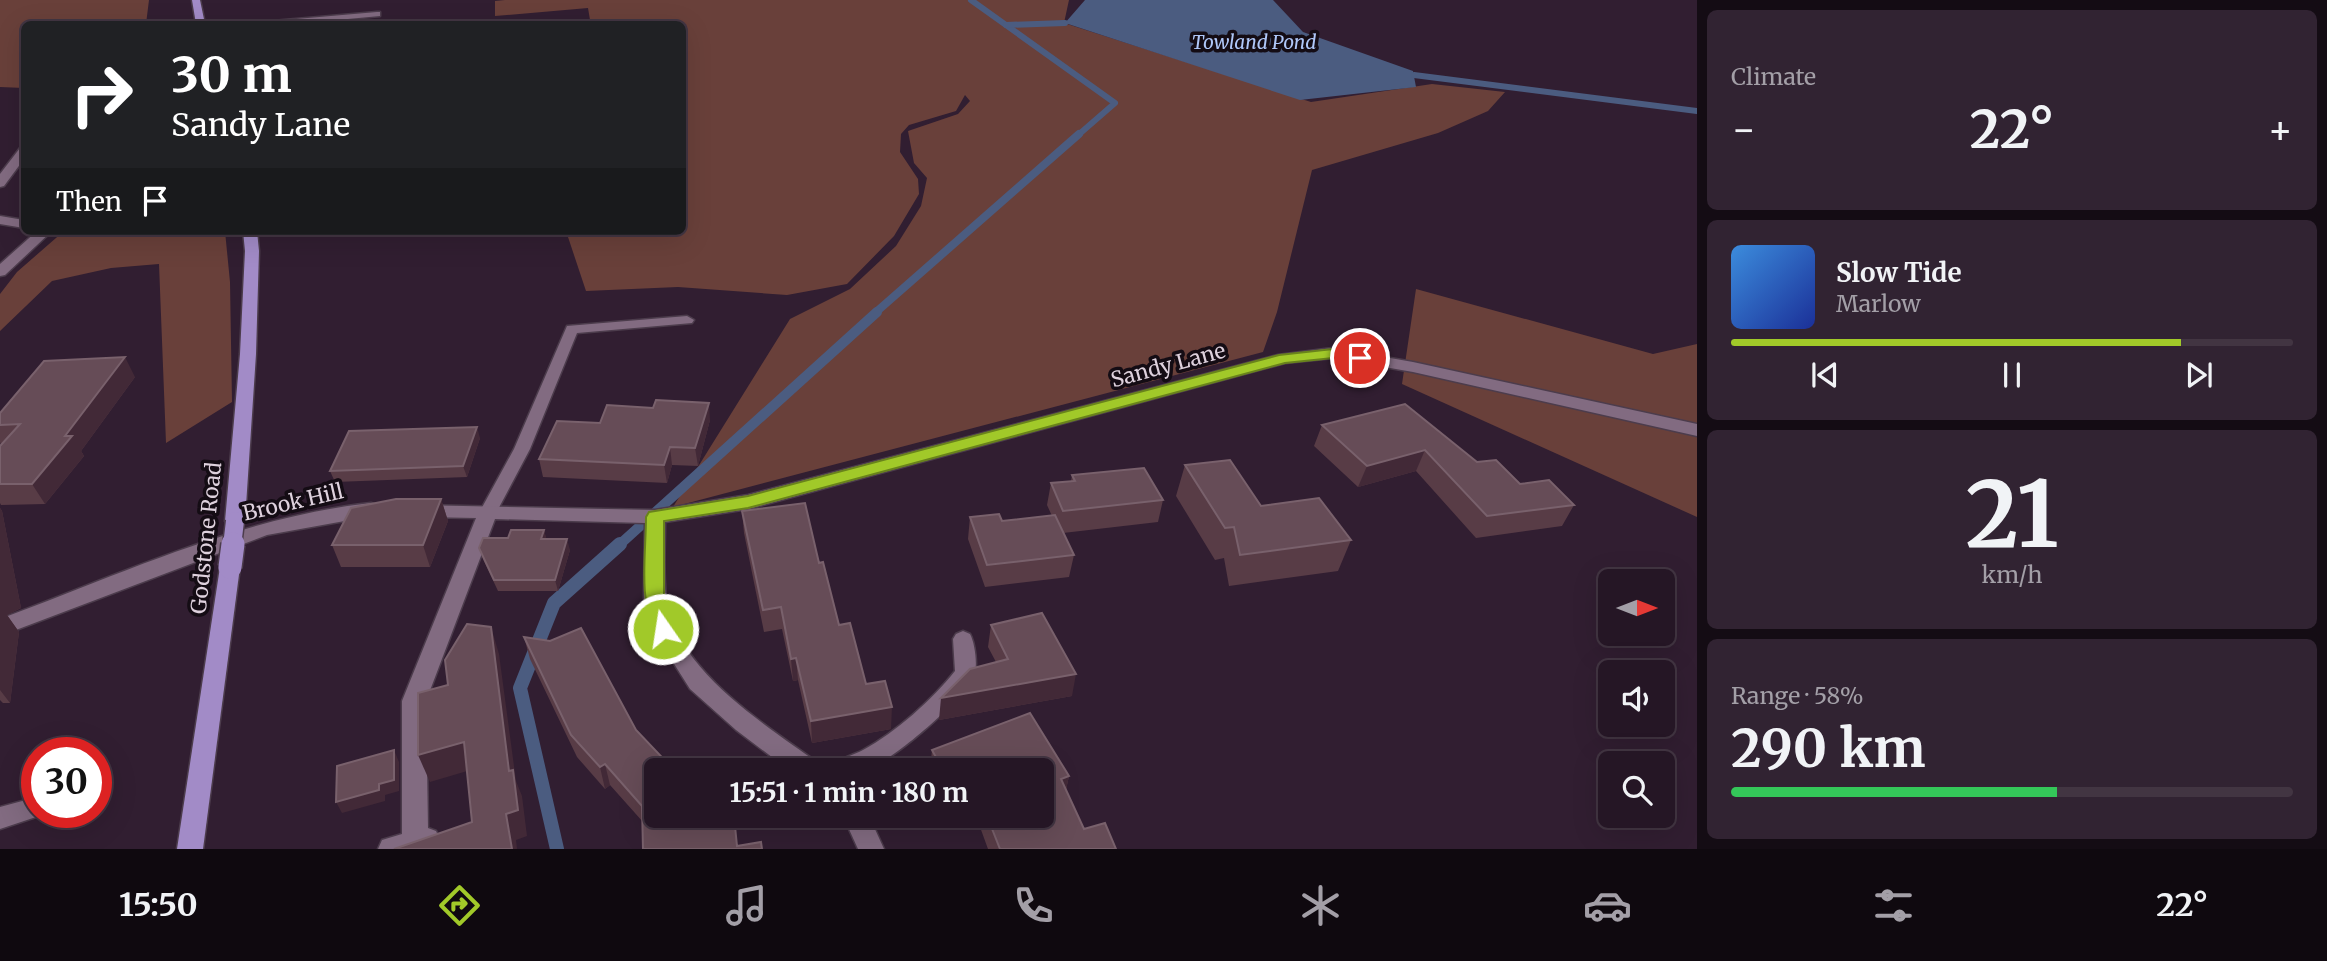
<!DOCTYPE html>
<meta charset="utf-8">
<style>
body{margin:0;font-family:Merriweather,serif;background:#312332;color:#f1f3f6;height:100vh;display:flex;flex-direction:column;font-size:26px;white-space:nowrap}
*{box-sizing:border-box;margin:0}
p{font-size:23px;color:#a39fa7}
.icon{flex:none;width:38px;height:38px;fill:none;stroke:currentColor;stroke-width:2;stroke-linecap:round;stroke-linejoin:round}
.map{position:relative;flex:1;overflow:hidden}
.details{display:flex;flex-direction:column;gap:10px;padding:10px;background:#140c14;width:630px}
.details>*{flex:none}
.hud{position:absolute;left:21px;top:21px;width:665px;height:214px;border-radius:10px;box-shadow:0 7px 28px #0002,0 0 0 2px #423542;background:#202124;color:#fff;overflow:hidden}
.needle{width:46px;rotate:90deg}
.fabs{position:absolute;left:1598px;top:569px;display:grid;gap:14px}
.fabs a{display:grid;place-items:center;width:77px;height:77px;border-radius:10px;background:#251625;box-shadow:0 7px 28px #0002,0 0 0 2px #423542;font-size:35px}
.speed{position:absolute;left:21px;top:737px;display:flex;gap:14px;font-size:35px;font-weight:700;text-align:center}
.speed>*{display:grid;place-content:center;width:91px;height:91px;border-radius:50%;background:#251625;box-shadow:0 7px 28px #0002,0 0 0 2px #423542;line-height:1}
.speed .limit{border:10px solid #d22;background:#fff;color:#111}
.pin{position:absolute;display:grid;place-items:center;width:60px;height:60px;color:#fff;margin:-30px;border:4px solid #fff;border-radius:50%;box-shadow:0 2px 7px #0007}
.me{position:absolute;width:77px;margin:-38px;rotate:347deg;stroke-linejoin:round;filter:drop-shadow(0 0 5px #0008)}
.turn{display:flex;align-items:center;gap:24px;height:147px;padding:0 35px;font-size:32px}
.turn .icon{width:91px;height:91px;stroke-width:2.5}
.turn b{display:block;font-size:49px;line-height:60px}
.then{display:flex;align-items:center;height:66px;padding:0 35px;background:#0003;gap:14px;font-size:26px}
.big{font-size:52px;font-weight:700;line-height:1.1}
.details .tile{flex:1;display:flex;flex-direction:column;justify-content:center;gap:10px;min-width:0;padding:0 24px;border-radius:10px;background:#312332}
.details .dial{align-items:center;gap:0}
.dial b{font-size:91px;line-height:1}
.song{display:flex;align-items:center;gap:21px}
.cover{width:84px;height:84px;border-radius:10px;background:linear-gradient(135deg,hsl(210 70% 55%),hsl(230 70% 35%))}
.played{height:7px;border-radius:4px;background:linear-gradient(90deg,#a1c929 80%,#423542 80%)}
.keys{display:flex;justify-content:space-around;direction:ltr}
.heat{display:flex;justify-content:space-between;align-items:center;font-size:38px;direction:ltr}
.charge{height:10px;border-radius:5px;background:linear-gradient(90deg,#34c759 58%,#423542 0)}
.trip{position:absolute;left:644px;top:758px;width:410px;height:70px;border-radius:10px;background:#251625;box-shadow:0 7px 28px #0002,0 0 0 2px #423542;font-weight:700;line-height:70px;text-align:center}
.tabs{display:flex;height:112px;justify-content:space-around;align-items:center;background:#0f090f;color:#a39fa7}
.tabs .icon{width:49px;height:49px}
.tabs .on{color:#a1c929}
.tabs b{font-size:32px;color:#f1f3f6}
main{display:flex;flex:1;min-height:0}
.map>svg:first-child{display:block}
.green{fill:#69403a}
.water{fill:#4b5c80}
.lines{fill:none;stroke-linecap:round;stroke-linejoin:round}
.stream-far3{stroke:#4b5c80;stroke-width:6}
.stream-far2{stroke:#4b5c80;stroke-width:8}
.stream-far1{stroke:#4b5c80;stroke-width:10}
.stream{stroke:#4b5c80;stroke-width:14}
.service-casing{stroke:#4c3c4c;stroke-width:3}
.minor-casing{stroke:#4c3c4c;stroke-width:3}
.tertiary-casing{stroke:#4c3c4c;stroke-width:3}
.primary-casing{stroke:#4c3c4c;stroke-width:3}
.service{fill:#826b81;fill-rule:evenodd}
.minor{fill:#826b81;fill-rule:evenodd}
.tertiary{fill:#826b81;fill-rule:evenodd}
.primary{fill:#a28bc7;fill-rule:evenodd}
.primary-bridge-far1-casing{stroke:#4c3c4c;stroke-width:21;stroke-linecap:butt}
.primary-bridge-casing{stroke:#4c3c4c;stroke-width:26;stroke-linecap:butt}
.primary-bridge-far1{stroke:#a28bc7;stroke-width:18}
.primary-bridge{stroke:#a28bc7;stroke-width:23}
.wall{fill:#583c46}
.shaded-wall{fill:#422937}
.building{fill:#664c57;stroke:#79616c;stroke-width:2}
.route{fill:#a1c929;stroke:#69831b;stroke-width:2}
.labels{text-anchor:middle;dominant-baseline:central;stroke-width:7;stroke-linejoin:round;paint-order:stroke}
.far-water-label{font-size:19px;font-style:italic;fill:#afc7f8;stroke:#140c14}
.street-label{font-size:21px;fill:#ded1dd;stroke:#140c14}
</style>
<main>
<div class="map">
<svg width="1697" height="849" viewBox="0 0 1697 849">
<rect width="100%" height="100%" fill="#311e31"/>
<!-- green -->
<g class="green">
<path d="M0 0H149L146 24H24V88L0 87Z"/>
<path d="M505 0H1069L1064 23 1311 102 1432 84 1505 92 1488 111 1438 133 1312 170 1277 312 1263 352 673 507 790 319 850 289 896 246 921 206 927 178 914 163 908 131 958 114 970 101 965 95 956 111 909 125 901 134 900 152 918 179 919 194 894 236 847 284 787 295 678 287 586 291 566 231H682V24H550L590 20 588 8 495 16V1Z"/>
<path d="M64 231H225L230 282 232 402 166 443 159 264 111 268 52 281 0 331V294L17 272Z"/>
<path d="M1416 289 1653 354 1697 344V517L1402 384Z"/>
</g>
<!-- water -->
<path class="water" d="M1085 0H1273L1303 32 1413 71 1416 87 1300 100 1065 23Z"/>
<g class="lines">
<!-- stream-far3 -->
<g class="stream-far3">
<path d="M971 0 1115 103 1077 136"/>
<path d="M1006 25 1065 23"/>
<path d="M1414 75 1697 111"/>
</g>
<!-- stream-far2 -->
<path class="stream-far2" d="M875 313 1079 134"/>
<!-- stream-far1 -->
<path class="stream-far1" d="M618 546 877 312"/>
<!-- stream -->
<path class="stream" d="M557 849 520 688 554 603 620 544"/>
<!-- service casing -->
<g class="service-casing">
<g id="service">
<path d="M377 12H380V16L294 24H269L273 21Z"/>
<path d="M687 316 694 320 692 323 577 333 530 449 494 517H482L479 513 514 449 567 326Z"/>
<path d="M963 631 970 634C975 643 978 666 974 676 964 699 889 765 864 770 855 772 842 770 832 770 837 758 852 756 863 750 896 732 932 700 955 671L953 639 956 634Z"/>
<path d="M37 797V812H46L45 814 0 829V807Z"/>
</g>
</g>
<!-- minor casing -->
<g class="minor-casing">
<g id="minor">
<path d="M20 148H24V159L4 186 0 187V174Z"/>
<path d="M0 216 24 220V228L0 224Z"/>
<path d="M1333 348 1413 362 1697 424V436L1413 372 1333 358 1285 363 748 509 665 522C665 547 663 573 666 597 674 668 764 724 817 762L820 770H789L736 730 690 689 652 629 644 598 645 523 495 519 426 701 428 828 436 831 440 840 435 849H378L382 840 402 834V701L476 518 424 517 417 515 414 510 417 505 655 510 748 495 1278 355Z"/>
<path d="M371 503 378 505 381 510 378 515 267 535 0 636V619C121 574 242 517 371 503Z"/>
<path d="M843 816H869L884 849H858Z"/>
</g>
</g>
<!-- tertiary casing -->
<g class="tertiary-casing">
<path id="tertiary" d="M37 231H52L5 275 0 276V264Z"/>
</g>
<!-- primary casing -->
<g class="primary-casing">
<g id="primary">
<path d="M192 0H200L205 24H196Z"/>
<path d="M243 231H257L259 251 256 354 245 521 242 526H228L225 521 240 354 245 251Z"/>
<path d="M230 560 237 562 240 567 203 849H177L220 567 223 562Z"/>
</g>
</g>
<!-- service -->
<use href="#service" class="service"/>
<!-- minor -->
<use href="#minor" class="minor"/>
<!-- tertiary -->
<use href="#tertiary" class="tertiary"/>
<!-- primary -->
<use href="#primary" class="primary"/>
<!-- primary-bridge-far1 casing -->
<g class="primary-bridge-far1-casing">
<path id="primary-bridge-far1" d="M232 546 235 521"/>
</g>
<!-- primary-bridge casing -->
<g class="primary-bridge-casing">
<path id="primary-bridge" d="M230 567 233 544"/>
</g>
<!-- primary-bridge-far1 -->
<use href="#primary-bridge-far1" class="primary-bridge-far1"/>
<!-- primary-bridge -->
<use href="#primary-bridge" class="primary-bridge"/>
</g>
<!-- wall -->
<g class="wall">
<path d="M135 377 81 451 84 456 45 504 1 505 0 503V446L1 445 0 442V413Z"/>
<path d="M710 420 698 466 672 465 667 483 543 477 539 459Z"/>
<path d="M1322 425 1477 462 1520 484 1574 505 1562 526 1476 538 1416 471 1358 487 1314 446Z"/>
<path d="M480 438 467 477 335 482 330 471Z"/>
<path d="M1185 465 1261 506 1351 540 1338 571 1229 586 1224 558 1215 560 1176 496Z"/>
<path d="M1072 475 1163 500 1158 522 1063 533 1074 555 1069 577 985 587 968 539 970 517 1002 521 1052 516 1047 505 1051 483 1071 481Z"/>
<path d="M441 499 448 521 430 567H341L332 545Z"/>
<path d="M0 508 2 511 21 608 7 615 19 632 10 703H3L0 700Z"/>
<path d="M742 511 819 563 839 625 866 684 891 729 812 743 798 680 793 681 782 629 764 632 744 533Z"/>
<path d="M544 530 546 539 570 550 558 591H498L483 559 479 548 508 538Z"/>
<path d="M991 625 1072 696 939 720 996 662 988 647Z"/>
<path d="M524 637 656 816H705L738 846 762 849H643V822L610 785 605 789 577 757 530 659Z"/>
<path d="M1030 713 1069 776 1066 790 1084 829 1105 823 1116 849H988L976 816H1041V770H930L932 750Z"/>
</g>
<!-- shaded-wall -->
<g class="shaded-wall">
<path d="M125 357 135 377 81 451 84 456 45 504 32 484 65 436Z"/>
<path d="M709 403 710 420 698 466 695 448Z"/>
<path d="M477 427 480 438 467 477 463 466Z"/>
<path d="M670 447 672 465 667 483 664 465Z"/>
<path d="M1425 450 1416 471 1358 487 1367 466Z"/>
<path d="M441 499 448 521 430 567 423 545Z"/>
<path d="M0 508 2 511 21 608 7 615 19 632 10 703 0 690Z"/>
<path d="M544 530 547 541 541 539Z"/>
<path d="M567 539 570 550 558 591 555 580Z"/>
<path d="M491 627 499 654 516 781 522 796 527 836 516 840 517 849H512L506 814 509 771Z"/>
<path d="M796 658 798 680 793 681 791 659Z"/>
<path d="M1076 674 1072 696 939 720 941 698Z"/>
<path d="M892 707 891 729 812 743 811 721Z"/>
<path d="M464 742 474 769 430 782 418 755Z"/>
<path d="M394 750 399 762V791L385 795V801L342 813 336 802 379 784Z"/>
<path d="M605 764 610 785 605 789 600 767Z"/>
<path d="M1069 776 1064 798 1061 779Z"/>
</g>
<!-- building -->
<g class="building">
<path d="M125 357 65 436H72L32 484H0V446L20 424 0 425V413L44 361Z"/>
<path d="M656 400 709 403 695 448 670 447 664 465 539 459 557 421 600 423 607 405 653 408Z"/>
<path d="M1405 404 1477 462 1496 460 1520 484 1549 480 1574 505 1487 516 1425 450 1367 466 1322 425Z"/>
<path d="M477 427 463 466 330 471 349 431Z"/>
<path d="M1230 460 1261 506 1319 498 1351 540 1240 555 1234 527 1225 528 1185 465Z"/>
<path d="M1144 468 1163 500 1063 511 1051 483 1075 481 1072 475Z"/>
<path d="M396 499H441L423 545H332L351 508Z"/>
<path d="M805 503 819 563 823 562 839 625 850 623 866 684 885 681 892 707 811 721 796 658 791 659 781 607 763 610 742 511Z"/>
<path d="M999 514 1002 521 1055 515 1074 555 987 565 970 517Z"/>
<path d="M511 530H544L541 539H567L555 580H494L479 548 483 538H508Z"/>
<path d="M1042 613 1076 674 941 698 970 669 1008 659 991 625Z"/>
<path d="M467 624 491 627 509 771 513 770 518 810 506 814 512 849H394L472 822 464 742 418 755V693L448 685 445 660Z"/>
<path d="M581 628 636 730 674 770H656V816H702L701 817 713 816H734L737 846 761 842 762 849H643L642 806 605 764 600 767 571 735 524 637 550 641Z"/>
<path d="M1030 713 1069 776 1061 779 1084 829 1105 823 1116 849H1000L987 816H1041V770H943L932 750Z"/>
<path d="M394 750V780L379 784V790L336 802 337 766Z"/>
</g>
<!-- route -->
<path class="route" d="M1333 349 1365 355 1367 358 1360 362 1333 358 1285 363 748 508 664 521V598L672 629 670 634 663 637 656 634C638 601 646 554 646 517L649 512 748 496 1279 355Z"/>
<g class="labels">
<!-- far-water labels -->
<g class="far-water-label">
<text x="1254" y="42">Towland Pond</text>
</g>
<!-- street labels -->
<g class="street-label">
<text transform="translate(1168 365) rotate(-15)">Sandy Lane</text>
<text transform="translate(293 502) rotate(-13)">Brook Hill</text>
<text transform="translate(206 538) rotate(-84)">Godstone Road</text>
</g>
</g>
</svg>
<div class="fabs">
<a><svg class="needle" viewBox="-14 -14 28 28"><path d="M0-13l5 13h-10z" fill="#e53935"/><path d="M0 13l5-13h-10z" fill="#a39fa7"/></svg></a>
<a><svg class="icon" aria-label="sound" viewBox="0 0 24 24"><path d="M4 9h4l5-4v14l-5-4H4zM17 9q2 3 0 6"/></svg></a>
<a><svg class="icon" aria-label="search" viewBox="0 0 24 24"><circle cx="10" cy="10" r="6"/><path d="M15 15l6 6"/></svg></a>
</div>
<div class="speed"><div class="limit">30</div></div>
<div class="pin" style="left:1360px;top:358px;background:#d93025"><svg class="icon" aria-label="arrive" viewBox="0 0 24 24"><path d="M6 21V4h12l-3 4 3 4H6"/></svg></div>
<svg class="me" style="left:663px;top:629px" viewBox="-20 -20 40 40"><circle r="17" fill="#a1c929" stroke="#fff" stroke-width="3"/><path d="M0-11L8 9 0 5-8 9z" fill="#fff"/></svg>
<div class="trip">15:51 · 1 min · 180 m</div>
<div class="hud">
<div class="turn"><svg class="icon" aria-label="right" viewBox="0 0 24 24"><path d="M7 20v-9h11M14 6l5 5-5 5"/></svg><div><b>30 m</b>Sandy Lane</div></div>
<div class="then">Then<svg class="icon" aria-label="arrive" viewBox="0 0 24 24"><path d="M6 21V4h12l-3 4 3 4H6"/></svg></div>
</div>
</div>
<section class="details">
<div class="tile"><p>Climate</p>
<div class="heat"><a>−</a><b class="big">22°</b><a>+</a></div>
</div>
<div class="tile">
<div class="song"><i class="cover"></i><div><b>Slow Tide</b><p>Marlow</p></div></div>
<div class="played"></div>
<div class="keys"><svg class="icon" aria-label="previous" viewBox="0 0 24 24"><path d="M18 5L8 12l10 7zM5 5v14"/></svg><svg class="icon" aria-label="pause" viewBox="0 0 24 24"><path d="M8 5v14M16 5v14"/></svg><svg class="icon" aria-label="next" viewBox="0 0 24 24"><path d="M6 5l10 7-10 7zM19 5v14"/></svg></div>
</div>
<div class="tile dial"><b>21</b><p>km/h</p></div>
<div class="tile"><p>Range · 58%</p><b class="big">290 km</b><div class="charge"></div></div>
</section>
</main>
<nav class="tabs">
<b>15:50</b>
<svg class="icon on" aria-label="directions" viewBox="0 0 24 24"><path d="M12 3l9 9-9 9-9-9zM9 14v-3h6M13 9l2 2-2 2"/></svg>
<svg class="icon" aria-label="music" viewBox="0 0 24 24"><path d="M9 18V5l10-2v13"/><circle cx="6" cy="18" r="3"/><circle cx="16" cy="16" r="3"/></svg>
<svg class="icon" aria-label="phone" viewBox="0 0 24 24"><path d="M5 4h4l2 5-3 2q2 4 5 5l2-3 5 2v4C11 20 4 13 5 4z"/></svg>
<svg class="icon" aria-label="climate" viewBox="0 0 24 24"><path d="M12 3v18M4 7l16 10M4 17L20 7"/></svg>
<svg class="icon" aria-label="car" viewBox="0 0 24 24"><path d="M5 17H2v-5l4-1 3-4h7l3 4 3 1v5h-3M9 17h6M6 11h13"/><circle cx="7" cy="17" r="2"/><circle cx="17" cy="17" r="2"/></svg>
<svg class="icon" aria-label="filters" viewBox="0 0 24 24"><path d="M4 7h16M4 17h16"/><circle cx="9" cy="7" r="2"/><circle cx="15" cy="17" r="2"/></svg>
<b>22°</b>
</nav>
